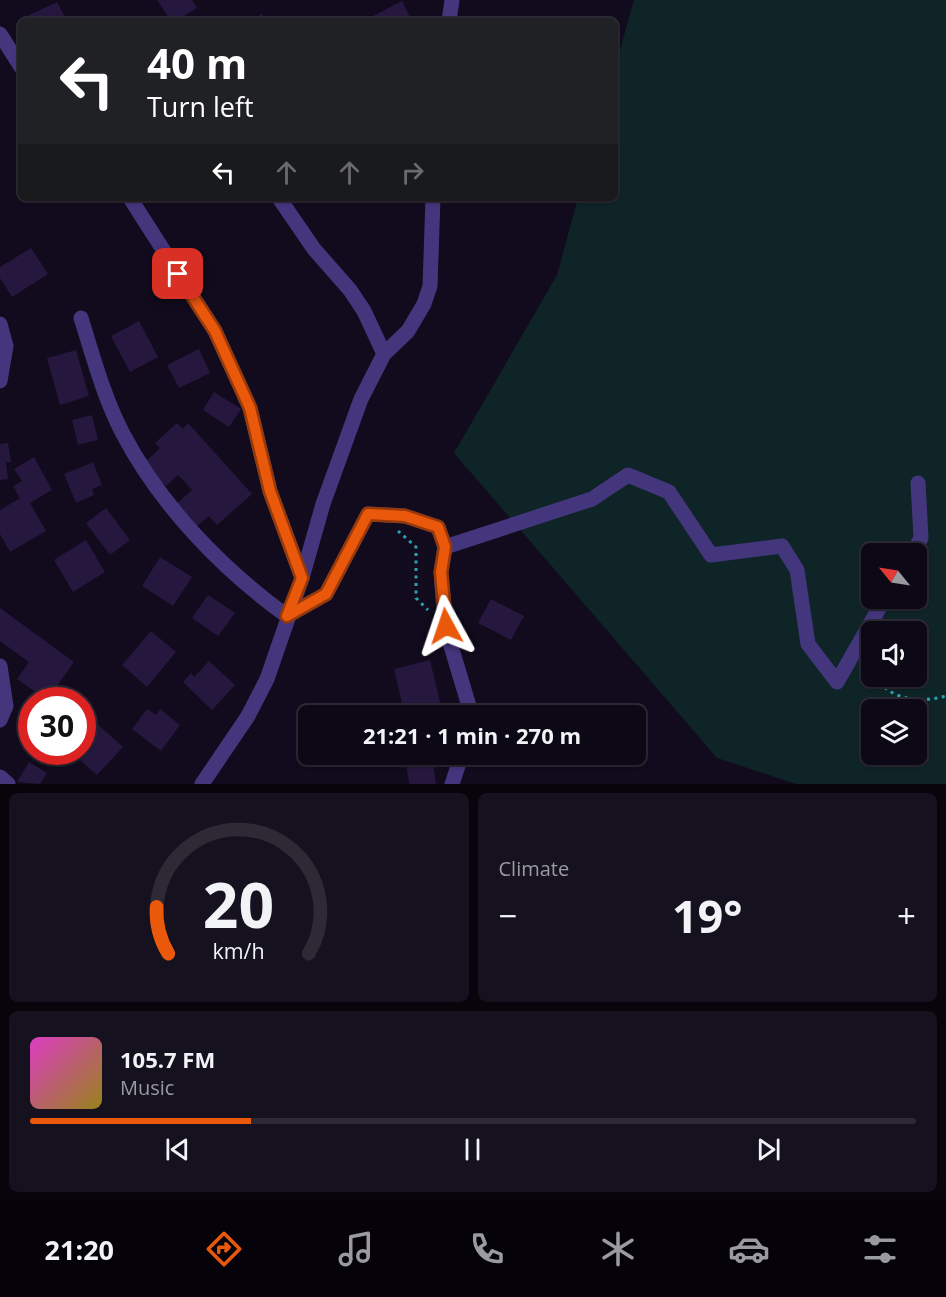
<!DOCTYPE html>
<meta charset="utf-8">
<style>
body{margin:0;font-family:"Open Sans",sans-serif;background:#16111f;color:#f1f3f6;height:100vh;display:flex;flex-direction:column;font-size:22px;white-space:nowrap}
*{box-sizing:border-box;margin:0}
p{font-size:20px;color:#9a9aa1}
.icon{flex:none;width:33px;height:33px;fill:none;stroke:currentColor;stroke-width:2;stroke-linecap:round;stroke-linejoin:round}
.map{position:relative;height:784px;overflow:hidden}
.drawer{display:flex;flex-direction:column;gap:9px;padding:9px;background:#07040c;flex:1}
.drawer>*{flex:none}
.hud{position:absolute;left:18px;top:18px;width:600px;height:183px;border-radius:9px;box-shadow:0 2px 4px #0004,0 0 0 2px #2d2935;background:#202124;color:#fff;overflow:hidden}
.needle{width:39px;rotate:300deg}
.tools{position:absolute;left:861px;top:543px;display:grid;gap:12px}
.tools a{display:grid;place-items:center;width:66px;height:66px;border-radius:9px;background:#0d0816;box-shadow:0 2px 4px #0004,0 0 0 2px #2d2935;font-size:30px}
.speed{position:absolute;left:18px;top:687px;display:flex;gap:12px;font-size:30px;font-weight:700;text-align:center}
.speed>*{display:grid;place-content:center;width:78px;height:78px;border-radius:50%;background:#0d0816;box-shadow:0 2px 4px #0004,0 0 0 2px #2d2935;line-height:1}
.speed .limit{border:9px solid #d22;background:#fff;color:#111}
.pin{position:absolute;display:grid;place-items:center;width:51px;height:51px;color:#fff;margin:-26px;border-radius:12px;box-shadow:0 3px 9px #0006}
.me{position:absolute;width:66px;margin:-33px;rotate:355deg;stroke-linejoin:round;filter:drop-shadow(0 0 4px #0008)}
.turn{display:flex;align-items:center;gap:21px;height:126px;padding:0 30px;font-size:27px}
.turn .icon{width:78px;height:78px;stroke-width:2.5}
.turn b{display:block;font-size:42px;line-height:51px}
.lanes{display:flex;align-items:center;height:57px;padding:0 30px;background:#0003;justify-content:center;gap:30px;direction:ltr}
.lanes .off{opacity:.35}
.big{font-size:45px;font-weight:700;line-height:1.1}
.drawer .widget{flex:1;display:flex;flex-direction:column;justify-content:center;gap:9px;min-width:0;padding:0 21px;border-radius:9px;background:#16111f}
.drawer .dial{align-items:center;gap:0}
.dial svg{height:156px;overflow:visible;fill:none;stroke:#2d2935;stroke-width:7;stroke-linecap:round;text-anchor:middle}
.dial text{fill:#f1f3f6;stroke:none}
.song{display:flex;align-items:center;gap:18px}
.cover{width:72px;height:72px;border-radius:9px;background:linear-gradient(135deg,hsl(310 70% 55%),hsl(50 70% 35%))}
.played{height:6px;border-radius:3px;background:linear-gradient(90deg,#ea580c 25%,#2d2935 25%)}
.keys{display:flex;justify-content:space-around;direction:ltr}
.heat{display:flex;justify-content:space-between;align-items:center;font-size:33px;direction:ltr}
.drawer .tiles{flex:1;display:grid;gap:9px;grid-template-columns:1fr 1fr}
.widget:last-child{grid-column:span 2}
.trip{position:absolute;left:298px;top:705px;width:348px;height:60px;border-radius:9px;background:#0d0816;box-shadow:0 2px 4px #0004,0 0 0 2px #2d2935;font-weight:700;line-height:60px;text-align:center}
.tab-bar{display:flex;height:96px;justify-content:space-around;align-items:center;background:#050309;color:#9a9aa1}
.tab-bar .icon{width:42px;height:42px}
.tab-bar .current{color:#ea580c}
.tab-bar b{font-size:27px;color:#f1f3f6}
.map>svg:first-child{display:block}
.green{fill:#0e2427;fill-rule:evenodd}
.building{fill:#26173e}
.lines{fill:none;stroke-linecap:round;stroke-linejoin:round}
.path{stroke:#2ca1af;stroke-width:3;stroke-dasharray:3 4.5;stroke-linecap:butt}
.street{stroke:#44367d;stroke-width:15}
.route-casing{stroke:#983908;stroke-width:15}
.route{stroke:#ea580c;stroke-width:10}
</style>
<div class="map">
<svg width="946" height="784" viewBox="0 0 946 784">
<rect width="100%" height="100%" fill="#110b1d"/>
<!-- green -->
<path class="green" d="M634 0H946V784H796L717 758 454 453 557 275 578 198H615V67ZM872 554H916V598H872ZM872 632H916V676H872ZM872 710H916V754H872Z"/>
<!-- building -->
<g class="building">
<path d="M157 0H192L197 8 176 21H171Z"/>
<path d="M402 1 412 21H373L371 17Z"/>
<path d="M57 2 67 21H23L25 17Z"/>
<path d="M262 14 266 21H251Z"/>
<path d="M31 248 48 274 12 297 0 278V267Z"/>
<path d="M139 321 158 357 130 372 111 336Z"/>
<path d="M199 349 210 373 179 388 167 365Z"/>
<path d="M76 350 89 396 60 405 47 358Z"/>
<path d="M214 392 241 409 229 427 203 410Z"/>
<path d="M92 415 98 440 78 445 72 420Z"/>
<path d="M177 423 183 429 188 423 252 494 217 525 209 516 195 528 175 505 192 490 178 475 166 486 144 463 160 448 155 443Z"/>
<path d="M8 443 11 462H6L8 479 0 480V444Z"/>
<path d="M34 457 52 490 30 503 46 531 10 552 0 534V510L20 498 13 486 22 481 14 469Z"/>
<path d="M93 462 102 485 92 489 94 495 76 503 64 474Z"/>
<path d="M106 508 130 540 110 555 86 523Z"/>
<path d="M86 540 105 572 73 592 54 560Z"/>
<path d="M160 557 192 577 173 606 142 586Z"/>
<path d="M208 595 235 613 218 636 192 618Z"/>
<path d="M491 599 524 616 511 640 478 623Z"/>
<path d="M0 608 74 662 47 700 17 679 29 662 0 641Z"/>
<path d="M151 631 176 652 147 687 122 665Z"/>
<path d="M430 660 441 706 422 711 423 714 405 716 394 669Z"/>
<path d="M209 661 235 685 212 710 183 682 191 673 194 677Z"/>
<path d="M147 709 156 715 160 709 180 725 161 751 132 729Z"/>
<path d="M94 721 123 747 97 775 71 752H82V734Z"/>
<path d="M405 754H432L436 784H409Z"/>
<path d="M29 762 47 773 40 784 17 782Z"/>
</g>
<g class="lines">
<!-- path -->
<g class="path">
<path d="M398 531 416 547V598L428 610"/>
<path d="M866 661 872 670"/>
<path d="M875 676C890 701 921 703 946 696"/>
</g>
<!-- street -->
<g class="street">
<path d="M449 21 452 0"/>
<path d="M0 34 21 67"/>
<path d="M130 198 215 331 250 408 270 491 302 578 267 679 248 716 202 784"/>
<path d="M279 198 314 249 350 290 364 311 384 354"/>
<path d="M81 318C93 356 104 398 123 434 161 506 222 569 287 616L326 594 368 514 405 516 438 527 445 547 441 572 445 626 472 716"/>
<path d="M0 324 6 346 0 381"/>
<path d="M445 547 592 499 628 475 669 492 711 555 782 546 797 570 808 644 837 682 885 598"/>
<path d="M912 554 921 538 918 483"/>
<path d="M302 578 323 504 361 399 384 354 408 331 424 304 430 286 433 198"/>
<path d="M0 666 6 706 0 720"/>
<path d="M0 777 8 784"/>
<path d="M452 784 462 754"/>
</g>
</g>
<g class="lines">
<!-- route casing -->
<g class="route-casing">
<path id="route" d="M178 274 215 331 250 408 270 491 302 578 287 616 326 594 368 514 405 516 438 527 445 547 441 572 446 626"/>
</g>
<!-- route -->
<use href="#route" class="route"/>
</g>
</svg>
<div class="tools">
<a><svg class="needle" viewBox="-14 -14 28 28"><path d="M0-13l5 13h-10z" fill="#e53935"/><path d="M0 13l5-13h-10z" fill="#9a9aa1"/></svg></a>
<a><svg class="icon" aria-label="sound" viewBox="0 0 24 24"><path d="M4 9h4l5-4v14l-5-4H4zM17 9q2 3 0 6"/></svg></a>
<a><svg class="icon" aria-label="layers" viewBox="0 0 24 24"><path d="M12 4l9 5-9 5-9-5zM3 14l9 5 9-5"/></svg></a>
</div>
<div class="speed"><div class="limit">30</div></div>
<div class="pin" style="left:178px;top:274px;background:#d93025"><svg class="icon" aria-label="arrive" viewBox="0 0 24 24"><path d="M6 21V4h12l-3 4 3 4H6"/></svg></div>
<svg class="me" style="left:446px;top:626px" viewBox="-20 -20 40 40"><path d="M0-17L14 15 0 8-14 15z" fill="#ea580c" stroke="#fff" stroke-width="4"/></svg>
<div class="trip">21:21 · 1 min · 270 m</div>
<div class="hud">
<div class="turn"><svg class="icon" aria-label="left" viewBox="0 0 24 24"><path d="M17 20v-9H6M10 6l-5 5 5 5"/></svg><div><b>40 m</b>Turn left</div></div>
<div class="lanes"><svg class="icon" aria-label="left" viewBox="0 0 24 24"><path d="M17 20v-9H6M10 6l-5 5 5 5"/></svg><svg class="icon off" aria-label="ahead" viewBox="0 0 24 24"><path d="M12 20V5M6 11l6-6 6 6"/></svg><svg class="icon off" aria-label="ahead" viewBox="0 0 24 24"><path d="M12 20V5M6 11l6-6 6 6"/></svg><svg class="icon off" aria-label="right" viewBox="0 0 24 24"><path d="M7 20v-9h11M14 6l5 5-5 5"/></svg></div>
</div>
</div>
<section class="drawer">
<div class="tiles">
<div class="widget dial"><svg viewBox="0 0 100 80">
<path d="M14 69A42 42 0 1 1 86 69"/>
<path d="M14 69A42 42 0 0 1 8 45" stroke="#ea580c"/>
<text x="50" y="56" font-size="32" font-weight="700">20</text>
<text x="50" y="72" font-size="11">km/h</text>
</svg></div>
<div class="widget"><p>Climate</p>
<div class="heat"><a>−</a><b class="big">19°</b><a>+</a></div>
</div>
<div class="widget">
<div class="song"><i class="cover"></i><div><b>105.7 FM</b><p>Music</p></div></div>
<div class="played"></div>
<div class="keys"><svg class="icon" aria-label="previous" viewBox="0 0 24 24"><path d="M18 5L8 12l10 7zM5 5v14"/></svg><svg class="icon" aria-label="pause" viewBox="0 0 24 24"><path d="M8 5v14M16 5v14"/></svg><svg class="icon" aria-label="next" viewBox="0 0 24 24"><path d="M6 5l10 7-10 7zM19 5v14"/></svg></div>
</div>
</div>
</section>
<nav class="tab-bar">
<b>21:20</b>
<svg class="icon current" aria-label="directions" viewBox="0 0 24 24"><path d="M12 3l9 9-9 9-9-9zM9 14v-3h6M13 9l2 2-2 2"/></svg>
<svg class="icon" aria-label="music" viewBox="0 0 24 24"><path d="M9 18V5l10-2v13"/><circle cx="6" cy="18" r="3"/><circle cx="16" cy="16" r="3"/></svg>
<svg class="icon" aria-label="phone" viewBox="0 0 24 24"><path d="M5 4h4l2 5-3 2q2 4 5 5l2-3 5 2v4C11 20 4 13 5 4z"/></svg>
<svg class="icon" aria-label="climate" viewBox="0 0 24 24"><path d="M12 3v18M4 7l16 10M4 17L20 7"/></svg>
<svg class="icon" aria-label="car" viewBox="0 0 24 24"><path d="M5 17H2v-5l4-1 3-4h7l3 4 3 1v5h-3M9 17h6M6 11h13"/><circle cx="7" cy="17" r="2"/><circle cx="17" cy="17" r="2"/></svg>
<svg class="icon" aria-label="filters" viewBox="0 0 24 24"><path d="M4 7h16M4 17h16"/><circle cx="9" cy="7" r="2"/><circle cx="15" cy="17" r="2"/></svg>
</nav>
